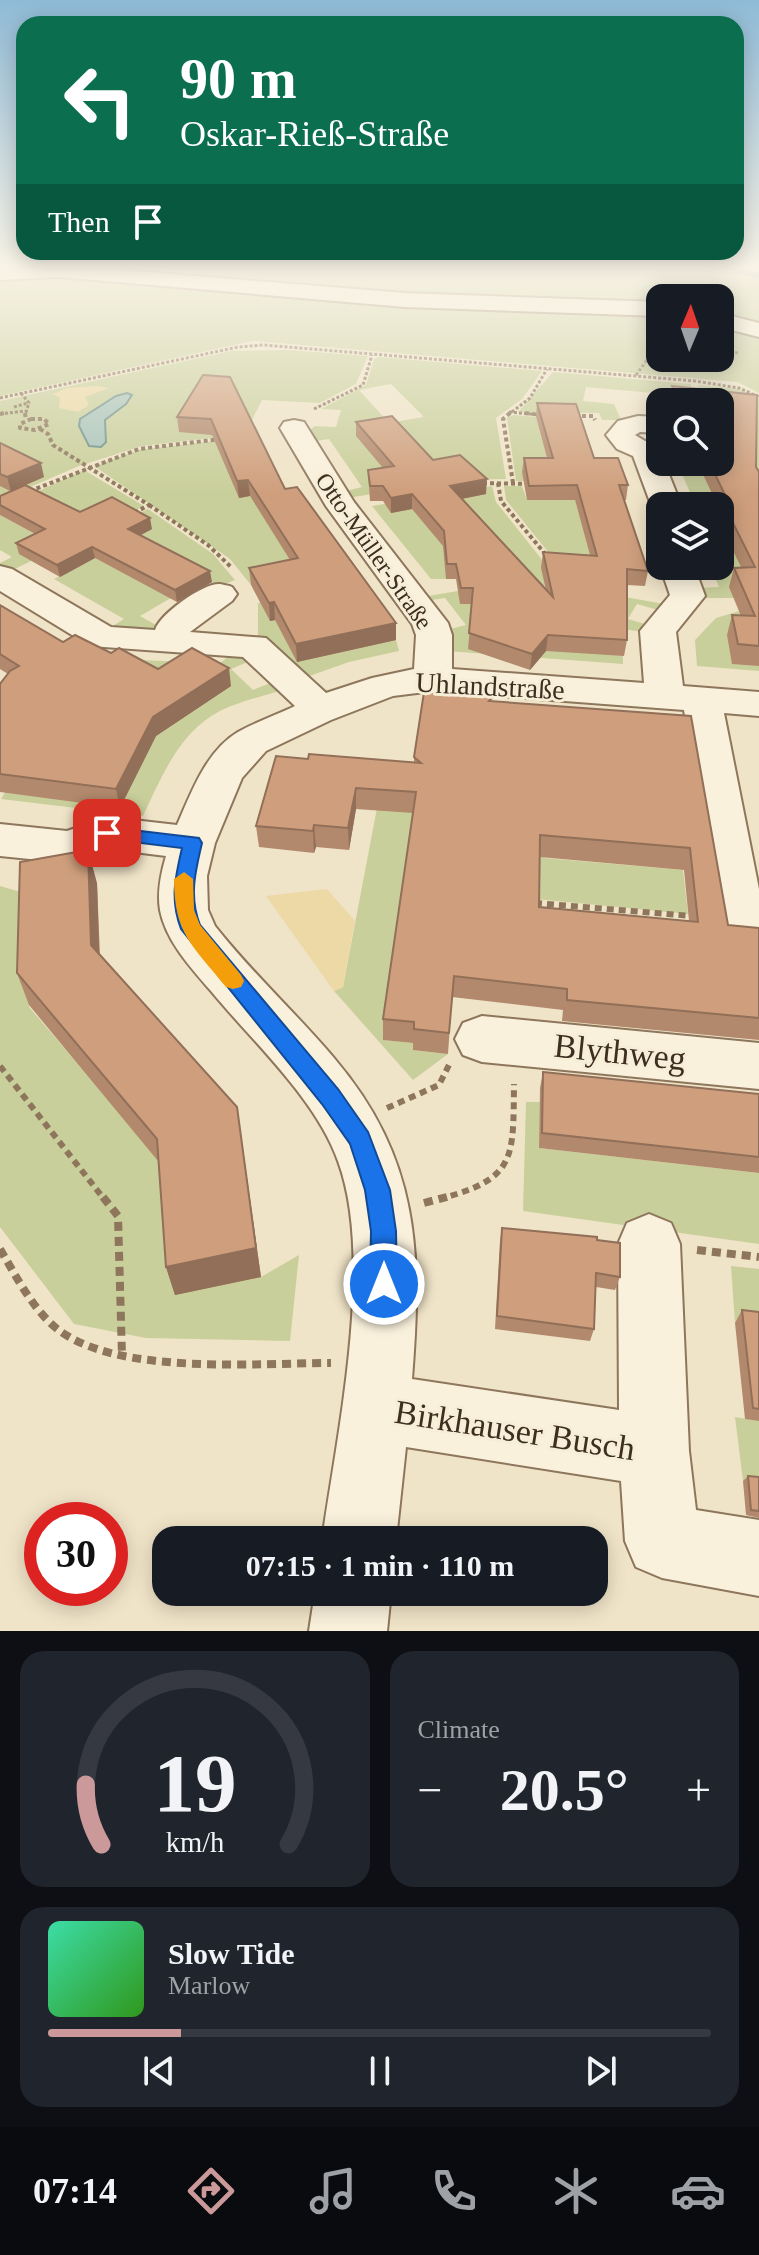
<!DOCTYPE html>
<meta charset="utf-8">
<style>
body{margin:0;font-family:Georgia,serif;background:#20242c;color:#f1f3f6;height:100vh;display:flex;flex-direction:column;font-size:30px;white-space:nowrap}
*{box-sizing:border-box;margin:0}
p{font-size:26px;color:#9ea1a6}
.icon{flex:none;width:44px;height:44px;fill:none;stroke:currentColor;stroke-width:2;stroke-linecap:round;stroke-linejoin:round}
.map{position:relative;height:1631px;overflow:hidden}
.drawer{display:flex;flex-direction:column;gap:20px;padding:20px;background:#0d0f14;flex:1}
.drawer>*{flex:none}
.banner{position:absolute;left:16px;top:16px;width:728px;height:244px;border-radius:24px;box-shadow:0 4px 20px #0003;background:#0b6e4f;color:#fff;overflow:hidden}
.needle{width:52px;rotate:2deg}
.controls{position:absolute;left:646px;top:284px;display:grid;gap:16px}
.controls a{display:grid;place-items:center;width:88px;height:88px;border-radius:16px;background:#171b24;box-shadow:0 4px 20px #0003;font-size:40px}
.speed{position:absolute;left:24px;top:1502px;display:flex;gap:16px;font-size:40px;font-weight:700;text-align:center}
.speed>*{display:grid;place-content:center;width:104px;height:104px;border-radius:50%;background:#171b24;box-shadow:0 4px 20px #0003;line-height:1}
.speed .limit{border:12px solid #d22;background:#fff;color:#111}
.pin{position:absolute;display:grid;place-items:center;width:68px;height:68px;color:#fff;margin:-34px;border-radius:16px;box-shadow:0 4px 12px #0006}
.me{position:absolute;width:88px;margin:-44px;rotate:0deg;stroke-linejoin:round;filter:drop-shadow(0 0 6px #0008)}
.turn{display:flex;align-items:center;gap:28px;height:168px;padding:0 32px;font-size:36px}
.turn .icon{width:104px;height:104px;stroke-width:2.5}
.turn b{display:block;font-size:56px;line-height:68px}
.then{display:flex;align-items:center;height:76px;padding:0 32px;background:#0003;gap:16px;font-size:30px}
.big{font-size:60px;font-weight:700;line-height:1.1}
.drawer .tile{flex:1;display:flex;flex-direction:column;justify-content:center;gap:12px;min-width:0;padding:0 28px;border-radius:24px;background:#20242c}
.drawer .dial{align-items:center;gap:0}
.dial svg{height:208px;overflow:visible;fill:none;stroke:#363941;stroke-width:7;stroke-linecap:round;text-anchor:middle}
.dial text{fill:#f1f3f6;stroke:none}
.song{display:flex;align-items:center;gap:24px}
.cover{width:96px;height:96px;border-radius:12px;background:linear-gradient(135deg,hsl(160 70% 55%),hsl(110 70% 35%))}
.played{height:8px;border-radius:4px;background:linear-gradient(90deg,#cc999b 20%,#363941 20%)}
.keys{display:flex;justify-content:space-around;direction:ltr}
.heat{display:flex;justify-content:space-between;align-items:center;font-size:44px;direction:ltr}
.drawer .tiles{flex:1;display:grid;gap:20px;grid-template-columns:1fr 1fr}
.tile:last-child{grid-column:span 2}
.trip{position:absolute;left:152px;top:1526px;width:456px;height:80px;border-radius:24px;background:#171b24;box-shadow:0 4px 20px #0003;font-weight:700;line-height:80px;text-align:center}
.dock{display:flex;height:128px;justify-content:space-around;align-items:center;background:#090b0e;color:#9ea1a6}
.dock .icon{width:56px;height:56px}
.dock .active{color:#cc999b}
.dock b{font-size:36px;color:#f1f3f6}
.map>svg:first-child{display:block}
.green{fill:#c9cf9b;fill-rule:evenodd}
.sand{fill:#ecd9a5}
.water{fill:#a9c4bc;stroke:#6f938a;stroke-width:2}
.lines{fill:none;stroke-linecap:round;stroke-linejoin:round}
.stream{stroke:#6f938a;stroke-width:6}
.minor-casing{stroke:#8d765c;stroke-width:4}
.path-far3{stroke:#8d765c;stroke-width:3;stroke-dasharray:3 2;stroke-linecap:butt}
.path-far2{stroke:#8d765c;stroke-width:4;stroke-dasharray:4 3;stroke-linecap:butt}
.path-far1{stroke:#8d765c;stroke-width:6;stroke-dasharray:7 5;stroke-linecap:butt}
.path{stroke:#8d765c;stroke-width:8;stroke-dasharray:9 6;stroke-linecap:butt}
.minor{fill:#faf1dc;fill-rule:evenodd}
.wall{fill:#b2896c;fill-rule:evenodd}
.shaded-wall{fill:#916f58}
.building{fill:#cf9f7d;stroke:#916f58;stroke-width:2;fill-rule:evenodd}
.route{fill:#1a73e8;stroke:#114b97;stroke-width:2}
.slow{fill:#f59e0b}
.labels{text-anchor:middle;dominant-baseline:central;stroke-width:6;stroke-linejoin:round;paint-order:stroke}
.far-street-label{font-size:24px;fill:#3d2e20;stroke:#f7eed8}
.street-label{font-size:28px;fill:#3d2e20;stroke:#f7eed8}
.near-street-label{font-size:34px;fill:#3d2e20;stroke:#f7eed8}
</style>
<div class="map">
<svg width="759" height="1631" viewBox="0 0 759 1631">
<rect width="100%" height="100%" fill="#f0e4c8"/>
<!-- green -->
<g class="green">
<path d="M0 264H759V328L720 319V298H660V307L465 300 0 272Z"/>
<path d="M30 274 660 311V358H720V322L759 332V393L738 382 253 341 0 396V279Z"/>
<path d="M289 350 368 356 356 384 320 403 262 400 245 434 142 446 79 466 0 500V401L231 351Z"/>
<path d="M379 357 542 371 522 399 496 418 506 479 394 481 378 493 348 498 342 492 362 487 329 439 309 442 306 433 315 426 336 427 341 410 321 409 366 385 374 359ZM391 384 423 416V417L389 423 359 390Z"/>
<path d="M553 372 691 384V400L686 396 586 387 583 401 614 404 621 420H602L599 413 518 412Z"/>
<path d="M699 385 738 389 759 399V517H720V506H696L677 463 720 462V402H697Z"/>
<path d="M513 415 536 417 551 473H523L524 481H516L507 418Z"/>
<path d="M215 441 239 497 253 496 299 575 251 585 230 559 94 466 139 450Z"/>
<path d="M84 470 144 506 127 514 83 523 28 496Z"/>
<path d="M492 486 496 502 543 561 553 586 536 585 533 578 431 579 372 506Z"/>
<path d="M504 486H522L527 500H575L594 568 562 569 506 500Z"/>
<path d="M148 509 213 554 235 580 220 586 130 541 134 516Z"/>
<path d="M0 515 47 541 31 561 9 572 0 567V563L12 557 0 550Z"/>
<path d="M720 522 759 598H702L698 588 719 587 710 566H720Z"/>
<path d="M95 558 171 598 140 616 156 625 155 632 108 629 124 619 54 579Z"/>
<path d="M359 587 396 640 399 651 349 662 301 679 258 636V603Z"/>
<path d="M537 590 625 597 664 604 658 610 637 604 628 619 645 624 643 632 622 629 623 664 447 651 446 630 466 625 445 598 425 601 422 597 458 591Z"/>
<path d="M739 611 759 612V671L697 666 695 640 716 618Z"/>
<path d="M233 653 250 661 231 669 253 690 273 682 279 691C260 697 238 702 220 711 179 732 161 778 143 816L1 799 41 733 137 660 220 663Z"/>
<path d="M380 792 418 796 384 1040 414 1043V1050L448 1054 413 1080 334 991 343 987Z"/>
<path d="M537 836 545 858 683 870 688 914 536 899Z"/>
<path d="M0 886 31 895 29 1007 261 1277 299 1255 290 1341 146 1338 74 1324 0 1227Z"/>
<path d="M526 1102H540L539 1148 759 1173V1244L523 1211Z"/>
<path d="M731 1266 759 1269V1326L735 1323Z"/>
<path d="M735 1417 759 1421V1482L743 1481Z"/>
</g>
<!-- sand -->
<g class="sand">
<path d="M96 386 109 388 85 397 89 405 78 412 59 408 60 398 53 394 67 388Z"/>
<path d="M327 889 355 921 343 987 334 991 266 896Z"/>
</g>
<!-- water -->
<path class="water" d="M127 393 132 395 126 404 105 420 106 442 101 447 89 446 79 426 80 419 116 396Z"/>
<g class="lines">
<!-- stream -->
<path class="stream" d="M703 264 759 275"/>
<!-- minor casing -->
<g class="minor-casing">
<g id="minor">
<path d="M59 265 405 293 660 302V316L405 307 59 277 0 280V268Z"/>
<path d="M720 313 759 323V337L720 327Z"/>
<path d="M638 416 660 417V433L640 432 635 435 645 441 660 442V462H664L680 502 678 506H660V515L652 513 648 506 650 502 633 456 617 449 606 435 618 421Z"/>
<path d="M294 420 304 422 354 502 448 623 452 635V669L644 683 640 631 670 595 660 566H694L705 596 676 632 683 686 759 692V716L724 713 759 889V941L724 933 717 920 684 710 433 691 393 696 331 720 266 751 242 778 215 843 207 876 208 910 215 926C252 973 296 1013 334 1058 420 1159 422 1253 412 1379L619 1410 618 1244 627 1223 649 1214 671 1223 680 1244 689 1451 696 1510 759 1520V1596L662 1578 636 1567 625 1541 621 1481 406 1447 396 1540H322C337 1435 375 1260 338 1161 316 1099 253 1042 211 991 191 968 166 941 160 910 157 892 161 873 166 856L110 849 69 863 0 856V824L67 831 107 817 177 825C191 793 206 751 238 732 256 722 276 715 295 706L243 657 90 646 0 591V566L12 569 111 627 155 630C160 614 202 584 219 584 221 584 230 586 232 587L237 594 232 601 190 632 266 638 326 693 372 678 414 669 416 635 412 624 326 506 280 428 284 422Z"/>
<path d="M482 1016 759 1043V1089L482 1062 463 1055 455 1039 463 1023Z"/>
<path d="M315 1592H391L387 1631H309Z"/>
</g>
</g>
<!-- path-far3 -->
<g class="path-far3">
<path d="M720 351 739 353"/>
<path d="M636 375 650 356 660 352"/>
<path d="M21 393 29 403 25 415"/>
<path d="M0 398 238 347 264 345 695 381 739 388 759 397"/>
<path d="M14 407 28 403"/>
<path d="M314 409 363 385 372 355"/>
<path d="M509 412 541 415"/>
<path d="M0 414 25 411"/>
<path d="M508 415 530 398 547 369"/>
</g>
<!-- path-far2 -->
<g class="path-far2">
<path d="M25 413 26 420"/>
<path d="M510 413 503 419 513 483"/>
<path d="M525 413 541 415"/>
<path d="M0 414 4 413"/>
<path d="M575 416H593L595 420"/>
<path d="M31 419H44L49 424 35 430 20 428V424Z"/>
<path d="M40 429 48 434 53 445 149 505 134 513"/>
<path d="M483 483 529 484"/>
<path d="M498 483 501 501 546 555"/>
<path d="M30 491 139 449 220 439"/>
<path d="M149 505 208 545 231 567"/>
</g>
<!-- path-far1 -->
<g class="path-far1">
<path d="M535 903 692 916"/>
<path d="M0 1066 104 1199"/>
<path d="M387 1108 439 1085 450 1063"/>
<path d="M439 1199C517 1179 513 1158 514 1084"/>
</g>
<!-- path -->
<g class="path">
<path d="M103 1197 118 1216 122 1356"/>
<path d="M424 1203 447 1197"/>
<path d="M0 1249C16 1276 32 1308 56 1328 115 1376 258 1363 331 1363"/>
<path d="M697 1250 759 1257"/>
</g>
<!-- minor -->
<use href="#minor" class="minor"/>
</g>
<!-- wall -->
<g class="wall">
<path d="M203 375 285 489 396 640 297 662 275 620 270 621 251 585 249 568 290 560 250 496 239 498 212 435 179 432 177 417Z"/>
<path d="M672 386 757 395 756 467 759 472V666L732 664 727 635 732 615 741 616 729 587 734 568 741 567 720 524 722 514 720 506H718L697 462H720V402H668Z"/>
<path d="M537 403 594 458 628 485 626 500H624L648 571 645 586 627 585V640L624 656 546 651 530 670 468 649 472 604H460L456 579H446L443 546 412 509 391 513 383 501H370L368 470 383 468 356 436V422L433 460 486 494 462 499 546 590 541 568 543 552 590 555 575 500H527L522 472 524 458H547L536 417Z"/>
<path d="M0 443 44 477 26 485 80 512 152 529 140 535 212 582 177 602 95 558 60 577 19 554 16 543 35 534 0 515V496L10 491 0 486Z"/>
<path d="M0 605 63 642 111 653 158 669 231 686 156 736 120 808 0 792V684L8 674 0 669Z"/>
<path d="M492 702 691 716 728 925 759 928V1040L562 1021 563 1010 452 997 448 1054 413 1050V1043L383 1040V1019L413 813 356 809 349 850 316 847 314 853 259 847 256 826 308 759 414 763V757ZM540 857 684 870 689 921 539 907Z"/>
<path d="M97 883 100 955 237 1107 261 1277 175 1295 166 1267 158 1161 29 1005 17 973Z"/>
<path d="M543 1072 759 1094V1173L539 1148 540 1088Z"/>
<path d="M502 1228 597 1240 620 1277 615 1290 596 1287 594 1329 590 1341 495 1329 500 1241Z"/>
<path d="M742 1310 759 1312V1421L745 1419 735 1323Z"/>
<path d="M748 1476 759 1477V1518L746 1515 743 1481Z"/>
</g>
<!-- shaded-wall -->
<g class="shaded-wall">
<path d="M41 463 44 477 11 491 7 477Z"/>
<path d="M487 479 486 494 450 501V486Z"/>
<path d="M248 480 250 496 239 498 237 481Z"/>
<path d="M412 494V509L391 513V498Z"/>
<path d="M150 518 152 529 130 541 128 529Z"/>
<path d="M92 547 95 558 60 577 57 565Z"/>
<path d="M210 571 212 582 177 602 175 590Z"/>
<path d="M274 602 275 620 270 621 269 603Z"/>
<path d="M396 623V640L297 662 296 644Z"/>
<path d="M548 635 546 651 530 670 532 654Z"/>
<path d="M229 668 231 686 156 736 120 808 116 789 153 717Z"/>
<path d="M356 788V809L349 850 348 828Z"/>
<path d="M314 825 316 847 314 853 313 831Z"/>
<path d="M88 850 97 883 100 978 91 945Z"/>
<path d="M237 1107 261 1277 175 1295 166 1267Z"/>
</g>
<!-- building -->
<g class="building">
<path d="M203 375 230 377 285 489 297 487 396 623 296 644 274 602 269 603 249 568 298 558 248 480 237 481 211 419 177 417Z"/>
<path d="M672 386 757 395 756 467 759 472V646L738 644 732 615 755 616 734 568 755 567 724 505H730L709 462H720V402H680Z"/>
<path d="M537 403 576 404 594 458H618L628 485H619L648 571 627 569V640L548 635 532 654 469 633 473 588H461L456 564H447L444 531 412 494 391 498 383 486H370L368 470 394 466 356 422 392 416 433 460 460 455 487 479 450 486 553 597 543 552 597 556 577 485 529 486 524 458H553Z"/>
<path d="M0 443 41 463 7 477 0 474Z"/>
<path d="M25 485 80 512 112 497 150 518 128 529 210 571 175 590 92 547 57 565 16 543 45 529 0 505V496Z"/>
<path d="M0 605 63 642 75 635 111 653 119 648 158 669 192 648 229 668 153 717 116 789 0 774V684L10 671 19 666 0 654Z"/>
<path d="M424 692 493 697 489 701 691 716 728 925 759 928V1018L567 1000V989L454 976 449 1033 414 1029V1022L383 1019 416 792 356 788 348 828 314 825 313 831 256 826 276 756 308 759 309 754 421 763 414 757ZM540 835 690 848 698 922 539 907Z"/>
<path d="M88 850 91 945 237 1107 256 1248 166 1267 157 1139 17 973 20 862Z"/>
<path d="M543 1072 759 1094V1157L542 1133Z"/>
<path d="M502 1228 597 1237V1240L620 1243V1277L596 1273 594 1329 497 1316Z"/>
<path d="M742 1310 759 1312V1409L753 1408Z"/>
<path d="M748 1476 759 1477V1511L751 1510Z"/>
</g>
<!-- sky -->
<linearGradient id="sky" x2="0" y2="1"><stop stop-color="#8fbad6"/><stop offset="0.54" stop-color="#f8f3e6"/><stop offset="1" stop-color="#f8f3e6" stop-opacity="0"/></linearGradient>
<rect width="759" height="493" fill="url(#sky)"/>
<!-- route -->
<path class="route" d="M107 827 199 838 202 843C195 872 189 897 200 925L338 1089 368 1132 390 1190 396 1231 397 1284 393 1293 384 1297 374 1293 370 1284 371 1231 365 1190 350 1144 322 1104 181 929C170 900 175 878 182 848L101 838 98 833 101 829Z"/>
<!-- slow -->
<path class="slow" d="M184 872 193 879 194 910 200 925 241 975 244 981 241 987 233 989 226 987C193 946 174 934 174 879Z"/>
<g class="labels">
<!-- far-street labels -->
<g class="far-street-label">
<text transform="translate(374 551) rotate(55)">Otto-Müller-Straße</text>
</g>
<!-- street labels -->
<g class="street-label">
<text transform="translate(490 686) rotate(3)">Uhlandstraße</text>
</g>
<!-- near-street labels -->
<g class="near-street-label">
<text transform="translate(620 1052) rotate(6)">Blythweg</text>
<text transform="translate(515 1430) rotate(9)">Birkhauser Busch</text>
</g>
</g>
</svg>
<div class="controls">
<a><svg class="needle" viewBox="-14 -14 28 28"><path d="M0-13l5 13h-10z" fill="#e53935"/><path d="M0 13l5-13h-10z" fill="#9ea1a6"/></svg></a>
<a><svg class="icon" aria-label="search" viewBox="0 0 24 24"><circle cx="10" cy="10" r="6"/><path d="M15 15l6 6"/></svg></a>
<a><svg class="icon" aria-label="layers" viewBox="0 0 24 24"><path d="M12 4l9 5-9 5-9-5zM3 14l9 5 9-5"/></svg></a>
</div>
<div class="speed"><div class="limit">30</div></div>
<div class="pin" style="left:107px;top:833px;background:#d93025"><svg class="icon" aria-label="arrive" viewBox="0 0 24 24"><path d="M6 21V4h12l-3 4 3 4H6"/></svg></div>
<svg class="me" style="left:384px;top:1284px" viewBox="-20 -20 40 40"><circle r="17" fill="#1a73e8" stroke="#fff" stroke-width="3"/><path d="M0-11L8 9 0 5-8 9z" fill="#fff"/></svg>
<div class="trip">07:15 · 1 min · 110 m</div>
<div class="banner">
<div class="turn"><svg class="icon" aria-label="left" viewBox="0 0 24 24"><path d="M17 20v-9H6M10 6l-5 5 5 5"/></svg><div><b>90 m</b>Oskar-Rieß-Straße</div></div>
<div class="then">Then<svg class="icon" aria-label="arrive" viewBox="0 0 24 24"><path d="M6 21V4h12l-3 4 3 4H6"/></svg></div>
</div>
</div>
<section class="drawer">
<div class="tiles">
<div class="tile dial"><svg viewBox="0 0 100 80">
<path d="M14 69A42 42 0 1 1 86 69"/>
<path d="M14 69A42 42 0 0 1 8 46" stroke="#cc999b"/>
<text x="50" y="56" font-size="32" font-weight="700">19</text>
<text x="50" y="72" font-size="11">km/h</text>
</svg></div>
<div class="tile"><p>Climate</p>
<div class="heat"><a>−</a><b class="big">20.5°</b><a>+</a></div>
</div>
<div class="tile">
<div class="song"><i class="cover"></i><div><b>Slow Tide</b><p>Marlow</p></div></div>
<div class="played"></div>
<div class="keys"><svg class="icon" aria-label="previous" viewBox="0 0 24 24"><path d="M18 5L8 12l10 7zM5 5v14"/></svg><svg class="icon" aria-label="pause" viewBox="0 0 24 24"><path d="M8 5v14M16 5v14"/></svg><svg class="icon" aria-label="next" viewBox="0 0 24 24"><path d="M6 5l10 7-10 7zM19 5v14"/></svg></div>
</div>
</div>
</section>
<nav class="dock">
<b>07:14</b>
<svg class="icon active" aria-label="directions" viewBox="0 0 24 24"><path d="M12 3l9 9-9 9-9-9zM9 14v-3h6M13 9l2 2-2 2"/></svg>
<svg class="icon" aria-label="music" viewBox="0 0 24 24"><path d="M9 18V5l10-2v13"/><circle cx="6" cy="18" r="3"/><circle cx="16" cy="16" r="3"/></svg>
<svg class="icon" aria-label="phone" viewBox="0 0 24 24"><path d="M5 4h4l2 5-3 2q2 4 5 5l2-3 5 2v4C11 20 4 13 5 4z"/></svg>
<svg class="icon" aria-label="climate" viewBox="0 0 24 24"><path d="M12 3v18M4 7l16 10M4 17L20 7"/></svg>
<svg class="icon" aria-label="car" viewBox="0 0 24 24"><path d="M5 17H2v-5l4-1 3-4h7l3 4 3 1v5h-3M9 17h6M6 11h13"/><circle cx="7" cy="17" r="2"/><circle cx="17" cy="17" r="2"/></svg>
</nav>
